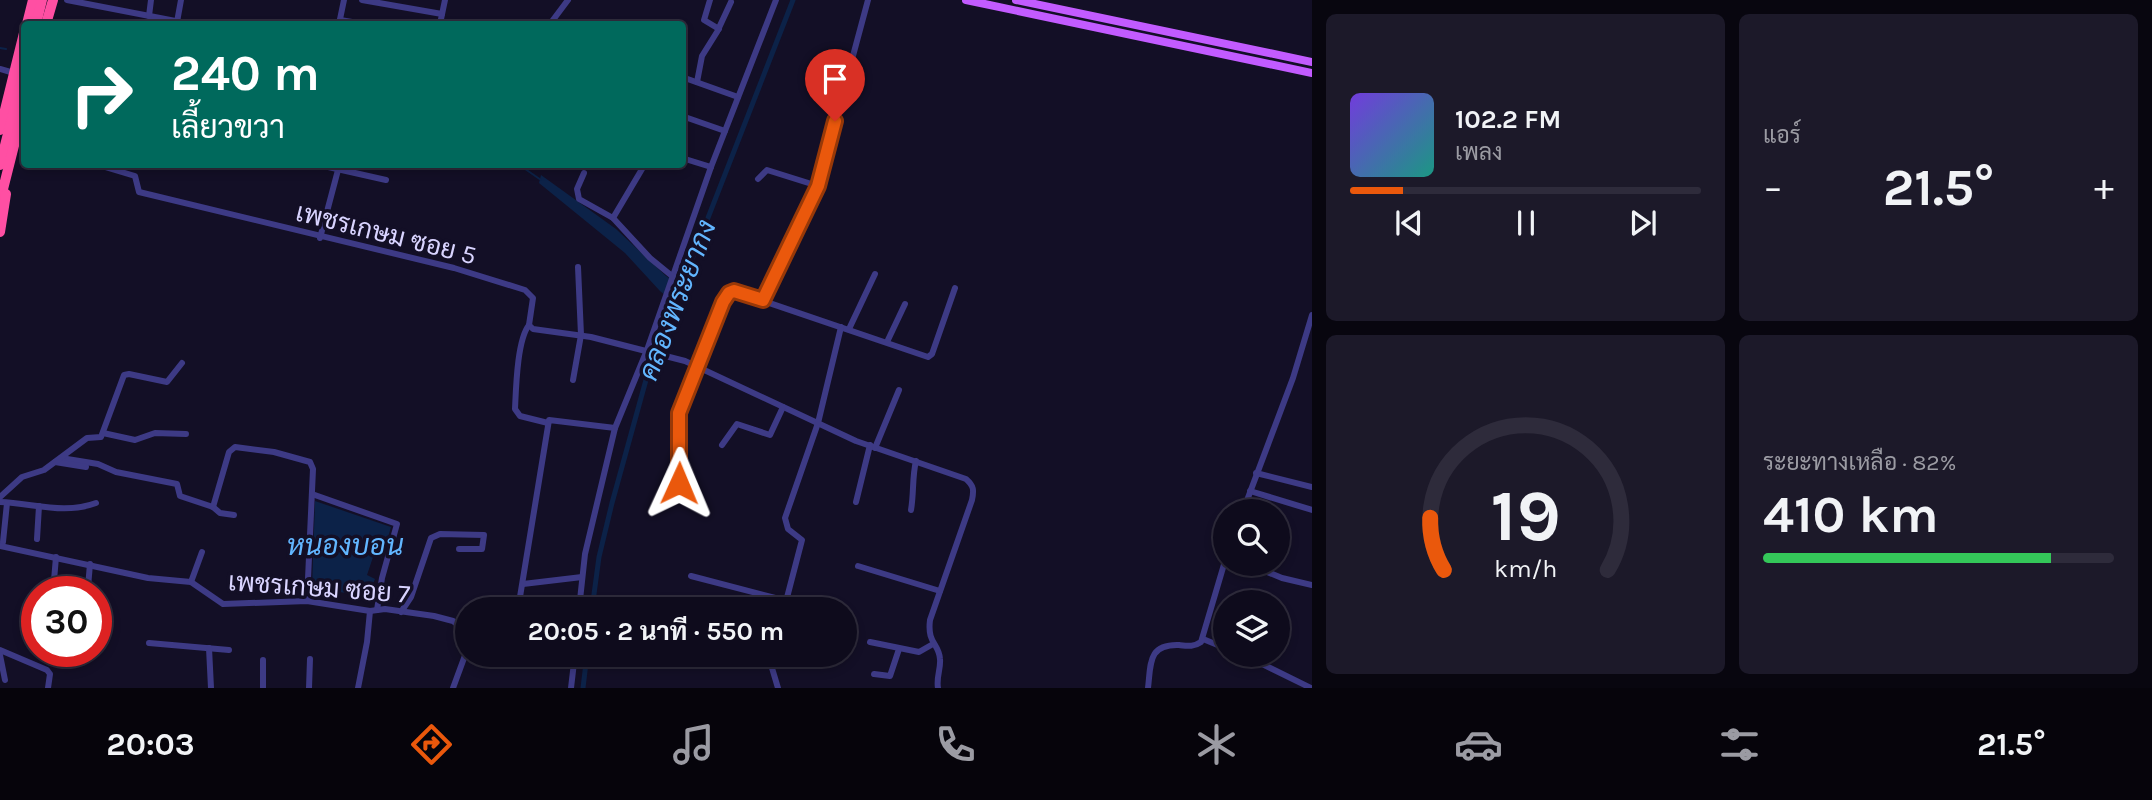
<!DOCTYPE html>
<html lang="th">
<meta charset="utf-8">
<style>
body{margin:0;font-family:Karla,Sarabun,sans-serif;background:#1c1929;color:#f1f3f6;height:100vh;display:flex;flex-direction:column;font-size:26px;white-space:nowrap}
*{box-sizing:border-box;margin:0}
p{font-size:23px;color:#9b9ba3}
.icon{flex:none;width:38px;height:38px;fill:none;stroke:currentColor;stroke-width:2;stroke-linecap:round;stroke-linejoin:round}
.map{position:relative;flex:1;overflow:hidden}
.sheet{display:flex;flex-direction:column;gap:14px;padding:14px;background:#08060f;width:840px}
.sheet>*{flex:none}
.top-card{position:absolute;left:21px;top:21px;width:665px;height:147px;border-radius:7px;box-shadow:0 4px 10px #0003,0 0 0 2px #2e2b3b;background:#00695c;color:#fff;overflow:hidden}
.controls{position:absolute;left:1213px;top:499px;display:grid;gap:14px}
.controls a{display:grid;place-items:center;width:77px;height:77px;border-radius:50%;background:#0e0b1c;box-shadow:0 4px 10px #0003,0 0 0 2px #2e2b3b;font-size:35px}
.speed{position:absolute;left:21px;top:576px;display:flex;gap:14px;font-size:35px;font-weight:700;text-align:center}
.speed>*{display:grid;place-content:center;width:91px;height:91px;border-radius:50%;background:#0e0b1c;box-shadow:0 4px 10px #0003,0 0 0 2px #2e2b3b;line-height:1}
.speed .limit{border:10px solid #d22;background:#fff;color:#111}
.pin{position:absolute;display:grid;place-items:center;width:60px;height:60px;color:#fff;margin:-72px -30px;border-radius:50% 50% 50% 0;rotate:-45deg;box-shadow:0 0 7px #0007}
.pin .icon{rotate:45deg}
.me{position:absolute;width:77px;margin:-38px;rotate:1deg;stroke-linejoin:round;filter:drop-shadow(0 0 5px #0008)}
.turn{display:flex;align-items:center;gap:24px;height:147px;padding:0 35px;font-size:32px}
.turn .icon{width:91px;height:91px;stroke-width:2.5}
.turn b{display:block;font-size:49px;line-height:60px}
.big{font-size:52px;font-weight:700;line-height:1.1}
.sheet .widget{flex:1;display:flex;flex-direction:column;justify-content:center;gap:10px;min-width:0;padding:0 24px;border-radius:10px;background:#1c1929}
.sheet .dial{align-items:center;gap:0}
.dial svg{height:182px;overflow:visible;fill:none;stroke:#2e2b3b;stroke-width:7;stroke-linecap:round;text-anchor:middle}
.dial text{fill:#f1f3f6;stroke:none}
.song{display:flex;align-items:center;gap:21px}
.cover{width:84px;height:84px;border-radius:10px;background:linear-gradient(135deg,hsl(260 70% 55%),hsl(170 70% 35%))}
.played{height:7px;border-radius:4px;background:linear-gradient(90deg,#ea580c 15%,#2e2b3b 15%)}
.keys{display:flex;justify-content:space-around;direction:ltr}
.heat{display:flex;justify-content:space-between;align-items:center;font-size:38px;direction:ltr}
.charge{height:10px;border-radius:5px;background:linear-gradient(90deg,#34c759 82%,#2e2b3b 0)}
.sheet .tiles{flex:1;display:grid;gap:14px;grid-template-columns:repeat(2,1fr)}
.trip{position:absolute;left:455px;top:597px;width:402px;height:70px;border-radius:35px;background:#0e0b1c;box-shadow:0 4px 10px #0003,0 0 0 2px #2e2b3b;font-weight:700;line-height:70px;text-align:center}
.menu{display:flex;height:112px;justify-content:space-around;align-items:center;background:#06040b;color:#9b9ba3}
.menu .icon{width:49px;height:49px}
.menu .current{color:#ea580c}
.menu b{font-size:32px;color:#f1f3f6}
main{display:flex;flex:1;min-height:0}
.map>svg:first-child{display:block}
.water{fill:#0c2248}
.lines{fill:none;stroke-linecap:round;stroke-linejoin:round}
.stream{stroke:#0c2248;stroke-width:2}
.canal{stroke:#0c2248;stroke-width:5}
.minor{stroke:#3d3a85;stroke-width:6}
.major{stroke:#c25bff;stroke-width:8}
.highway{stroke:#ff4fa3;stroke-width:10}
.route-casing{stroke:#983908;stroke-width:18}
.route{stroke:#ea580c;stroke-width:12}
.labels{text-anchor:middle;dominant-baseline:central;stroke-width:7;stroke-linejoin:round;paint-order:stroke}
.street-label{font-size:26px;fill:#d9d4ff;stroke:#130f26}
.water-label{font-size:28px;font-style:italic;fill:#62b6ff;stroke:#130f26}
</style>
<main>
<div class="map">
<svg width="1312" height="688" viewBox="0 0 1312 688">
<rect width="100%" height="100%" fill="#130f26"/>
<!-- water -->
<g class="water">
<path d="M541 175 616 229 666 276 682 286 675 303 660 291 625 253 539 183Z"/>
<path d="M315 501 391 527 382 558 373 557 367 575 375 579 368 597 312 587Z"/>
</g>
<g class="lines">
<!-- stream -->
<g class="stream">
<path d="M0 48 6 49"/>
<path d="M518 164 541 180"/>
</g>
<!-- canal -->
<g class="canal">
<path d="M592 609 599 557 612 503 649 369 793 0"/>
<path d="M583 688 587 654"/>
</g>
<!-- minor -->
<g class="minor">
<path d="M67 0 191 24"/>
<path d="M362 0 442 14"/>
<path d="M710 0 704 20 719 29"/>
<path d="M149 16 151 0"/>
<path d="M340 20 364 24"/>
<path d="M177 22 181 0"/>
<path d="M339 24 344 0"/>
<path d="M440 24 445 0"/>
<path d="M550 24 568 0"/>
<path d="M0 69 14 73"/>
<path d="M682 77 738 97"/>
<path d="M697 82 702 56 717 32 731 2"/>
<path d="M682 116 725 131"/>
<path d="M682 158 711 167"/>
<path d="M95 164 135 176 139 192 454 268 525 290 533 298 529 325 533 329 591 337 685 361 856 441 966 479C974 486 974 490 972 500L930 620C927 644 939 643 940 659 941 669 936 677 938 688"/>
<path d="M315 164 386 180"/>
<path d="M584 173 577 189 579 199 613 218 645 164"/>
<path d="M758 179 767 170 818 186"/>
<path d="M613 218 650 258 672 276"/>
<path d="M320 238 338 170"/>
<path d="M763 300 818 186 868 0"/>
<path d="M529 325C517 340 516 389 515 409L520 416 548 423"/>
<path d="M849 329 875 274"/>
<path d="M887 342 905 304"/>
<path d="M573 380 581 335 578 267"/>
<path d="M103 433 135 440 155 433 186 434"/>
<path d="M722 445 737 424 770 435 783 407"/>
<path d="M875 448 899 390"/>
<path d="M61 458 98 464 116 472 177 484 180 496 213 507 220 513 234 515"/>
<path d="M55 462 86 467"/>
<path d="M1256 473 1312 487"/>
<path d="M679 483V413L723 302 729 293 734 291 928 357 932 354 955 288"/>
<path d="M1250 491 1312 510"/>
<path d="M312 494 397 524 382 578 377 610"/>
<path d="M0 497 22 477 44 470 87 438 101 437 124 375 129 374 167 382 182 363"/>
<path d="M0 502C33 503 64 515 96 503"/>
<path d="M856 502 870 445"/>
<path d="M213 507 229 452 235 447 274 452 310 462 313 469 307 601"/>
<path d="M911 510C914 493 912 477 916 461"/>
<path d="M1243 511 1293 378 1312 315"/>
<path d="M37 539 39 506"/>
<path d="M3 542 7 503"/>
<path d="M0 546 148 578 191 582 223 604 307 601 370 611 385 609 434 616 453 621 461 627 467 639"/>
<path d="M1248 564 1282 578 1312 585"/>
<path d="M858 566 940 591"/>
<path d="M691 576 787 601"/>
<path d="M191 582 202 552"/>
<path d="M523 584 582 577"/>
<path d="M88 587 90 564"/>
<path d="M53 592 56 557"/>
<path d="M518 609 549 420 615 428 647 350 711 167 776 0"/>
<path d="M579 609 585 554 615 428"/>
<path d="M784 609 802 540 788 529 785 518 818 423 841 327"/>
<path d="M401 612 411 597 431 538 440 534 484 535 482 549H459"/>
<path d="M1203 639 1225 648"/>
<path d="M870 642 919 652 933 644"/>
<path d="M149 643 229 650"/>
<path d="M209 648 211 688"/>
<path d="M0 650 47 670 50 674 48 688"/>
<path d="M772 654V668L778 688"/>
<path d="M1242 654 1311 688"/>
<path d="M0 655 5 680"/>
<path d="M874 674 890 676 899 649"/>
<path d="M263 688V660"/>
<path d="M309 688 310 659"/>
<path d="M358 688 367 642 370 611"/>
<path d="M453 688 467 650"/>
<path d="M571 688 575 654"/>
<path d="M1148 688C1151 663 1148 644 1179 645 1188 646 1194 647 1201 642L1225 561"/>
</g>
<!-- major -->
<g class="major">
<path d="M966 0 1312 73"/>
<path d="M1016 0 1312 62"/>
</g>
<!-- highway -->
<g class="highway">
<path d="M27 24 33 0"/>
<path d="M36 24 42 0"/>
<path d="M46 24 53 0"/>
<path d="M0 130 24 33"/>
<path d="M0 165 24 71"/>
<path d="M0 201 24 106"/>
<path d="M0 232 6 194"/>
</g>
</g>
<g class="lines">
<!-- route casing -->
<g class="route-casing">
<path id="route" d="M679 483V413L723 302 729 293 734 291 763 300 818 186 835 121"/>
</g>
<!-- route -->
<use href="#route" class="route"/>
</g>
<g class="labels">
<!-- street labels -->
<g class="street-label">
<text transform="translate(386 234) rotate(14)">เพชรเกษม ซอย 5</text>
<text transform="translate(319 588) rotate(4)">เพชรเกษม ซอย 7</text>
</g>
<!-- water labels -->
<g class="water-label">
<text transform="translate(677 300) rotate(-69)">คลองพระยากง</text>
<text x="345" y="545">หนองบอน</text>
</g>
</g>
</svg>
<div class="controls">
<a><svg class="icon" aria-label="search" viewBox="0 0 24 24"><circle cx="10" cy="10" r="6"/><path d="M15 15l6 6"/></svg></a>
<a><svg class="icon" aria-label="layers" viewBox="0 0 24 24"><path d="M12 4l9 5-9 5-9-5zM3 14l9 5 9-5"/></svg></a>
</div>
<div class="speed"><div class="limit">30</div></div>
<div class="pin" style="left:835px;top:121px;background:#d93025"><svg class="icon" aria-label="arrive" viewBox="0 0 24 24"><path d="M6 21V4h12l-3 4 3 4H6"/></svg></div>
<svg class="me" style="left:679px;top:483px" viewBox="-20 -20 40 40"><path d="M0-17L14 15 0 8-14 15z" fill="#ea580c" stroke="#fff" stroke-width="4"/></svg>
<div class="trip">20:05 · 2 นาที · 550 m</div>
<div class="top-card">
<div class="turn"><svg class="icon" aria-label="right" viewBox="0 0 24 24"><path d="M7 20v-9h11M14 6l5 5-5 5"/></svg><div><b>240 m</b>เลี้ยวขวา</div></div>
</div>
</div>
<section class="sheet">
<div class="tiles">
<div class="widget">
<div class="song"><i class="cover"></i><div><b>102.2 FM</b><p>เพลง</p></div></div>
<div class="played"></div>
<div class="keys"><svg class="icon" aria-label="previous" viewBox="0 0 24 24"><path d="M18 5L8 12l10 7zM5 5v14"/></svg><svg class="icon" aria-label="pause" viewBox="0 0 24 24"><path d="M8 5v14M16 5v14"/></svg><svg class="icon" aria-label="next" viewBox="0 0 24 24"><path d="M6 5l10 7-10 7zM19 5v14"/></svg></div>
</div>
<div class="widget"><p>แอร์</p>
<div class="heat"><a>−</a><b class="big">21.5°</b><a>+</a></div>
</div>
<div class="widget dial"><svg viewBox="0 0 100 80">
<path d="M14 69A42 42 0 1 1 86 69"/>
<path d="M14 69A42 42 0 0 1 8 46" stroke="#ea580c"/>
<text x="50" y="56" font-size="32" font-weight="700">19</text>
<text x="50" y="72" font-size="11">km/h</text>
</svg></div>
<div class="widget"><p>ระยะทางเหลือ · 82%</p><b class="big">410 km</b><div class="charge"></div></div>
</div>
</section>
</main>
<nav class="menu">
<b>20:03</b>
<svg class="icon current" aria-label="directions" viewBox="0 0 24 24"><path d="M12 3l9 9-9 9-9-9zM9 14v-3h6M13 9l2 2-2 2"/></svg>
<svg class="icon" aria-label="music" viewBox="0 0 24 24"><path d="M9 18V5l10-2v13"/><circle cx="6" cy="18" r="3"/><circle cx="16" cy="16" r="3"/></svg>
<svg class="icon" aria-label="phone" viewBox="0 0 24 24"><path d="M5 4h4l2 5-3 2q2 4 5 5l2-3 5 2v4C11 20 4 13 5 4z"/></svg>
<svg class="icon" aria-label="climate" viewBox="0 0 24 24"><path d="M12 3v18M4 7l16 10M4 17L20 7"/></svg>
<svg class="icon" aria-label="car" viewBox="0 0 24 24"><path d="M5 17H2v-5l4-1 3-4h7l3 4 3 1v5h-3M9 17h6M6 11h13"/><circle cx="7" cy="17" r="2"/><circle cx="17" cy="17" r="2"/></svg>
<svg class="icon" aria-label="filters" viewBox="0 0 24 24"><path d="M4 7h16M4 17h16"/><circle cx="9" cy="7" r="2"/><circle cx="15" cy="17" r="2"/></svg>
<b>21.5°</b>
</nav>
